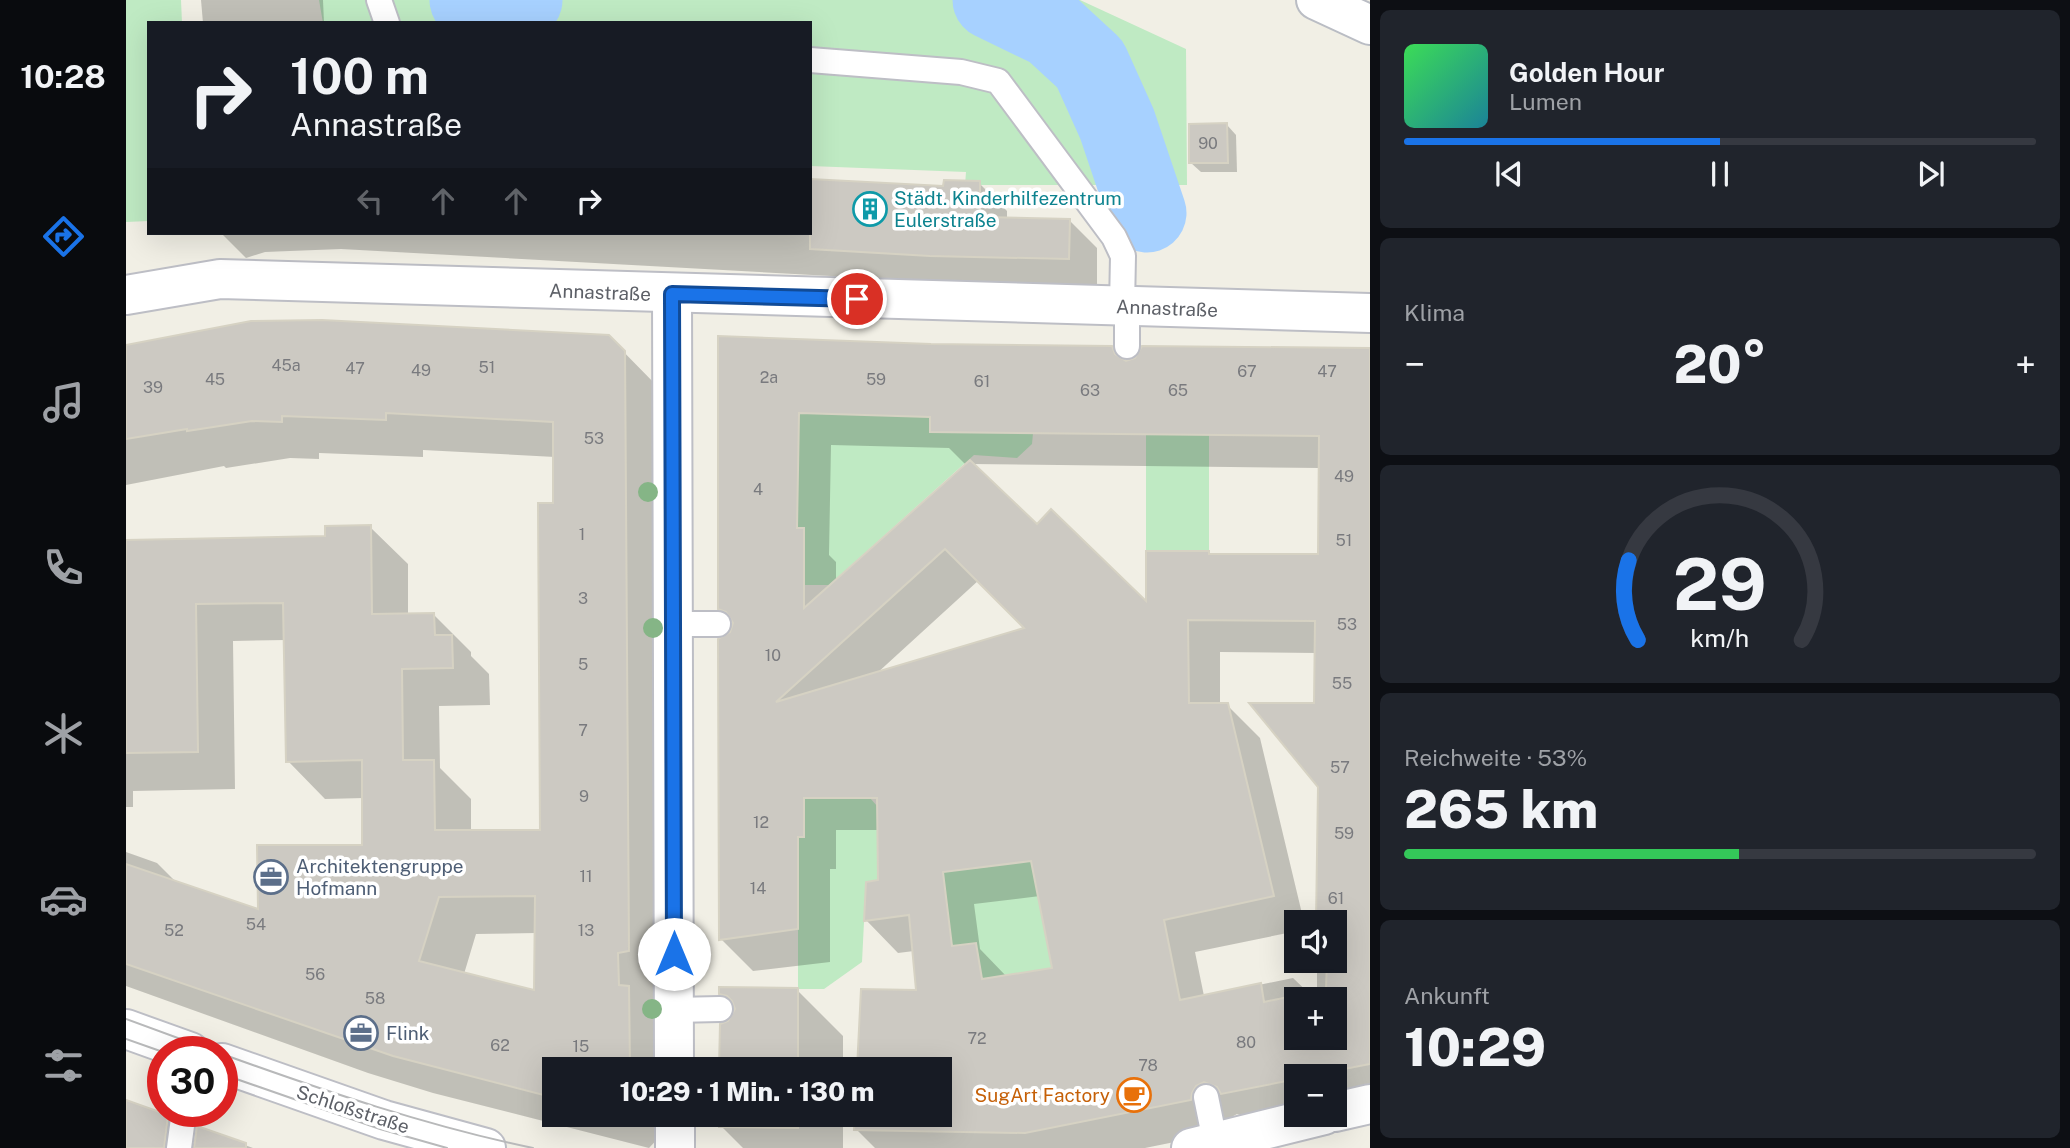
<!DOCTYPE html>
<html lang="de">
<meta charset="utf-8">
<style>
body{margin:0;font-family:"Public Sans",sans-serif;background:#20242c;color:#f1f3f6;height:100vh;display:flex;flex-direction:column;font-size:26px;white-space:nowrap}
*{box-sizing:border-box;margin:0}
p{font-size:23px;color:#9ea1a6}
.icon{flex:none;width:38px;height:38px;fill:none;stroke:currentColor;stroke-width:2;stroke-linecap:round;stroke-linejoin:round}
.map{position:relative;flex:1;overflow:hidden}
.sheet{display:flex;flex-direction:column;gap:10px;padding:10px;background:#0d0f14;width:700px}
.sheet>*{flex:none}
.banner{position:absolute;left:21px;top:21px;width:665px;height:214px;border-radius:0px;box-shadow:0 7px 28px #0002;background:#171b24;color:#f1f3f6;overflow:hidden}
.controls{position:absolute;left:1158px;top:910px;display:grid;gap:14px}
.controls a{display:grid;place-items:center;width:63px;height:63px;border-radius:0px;background:#171b24;box-shadow:0 7px 28px #0002;font-size:35px}
.speed{position:absolute;left:21px;top:1036px;display:flex;gap:14px;font-size:35px;font-weight:700;text-align:center}
.speed>*{display:grid;place-content:center;width:91px;height:91px;border-radius:50%;background:#171b24;box-shadow:0 7px 28px #0002;line-height:1}
.speed .limit{border:10px solid #d22;background:#fff;color:#111}
.pin{position:absolute;display:grid;place-items:center;width:60px;height:60px;color:#fff;margin:-30px;border:4px solid #fff;border-radius:50%;box-shadow:0 2px 7px #0007}
.me{position:absolute;width:77px;margin:-38px;rotate:0deg;stroke-linejoin:round;filter:drop-shadow(0 0 5px #0008)}
.turn{display:flex;align-items:center;gap:24px;height:147px;padding:0 28px;font-size:32px}
.turn .icon{width:91px;height:91px;stroke-width:2.5}
.turn b{display:block;font-size:49px;line-height:60px}
.lanes{display:flex;align-items:center;height:66px;padding:0 28px;background:#0003;justify-content:center;gap:35px;direction:ltr}
.lanes .off{opacity:.35}
.big{font-size:52px;font-weight:800;line-height:1.1}
.sheet .card{flex:1;display:flex;flex-direction:column;justify-content:center;gap:10px;min-width:0;padding:0 24px;border-radius:10px;background:#20242c}
.sheet .dial{align-items:center;gap:0}
.dial svg{height:182px;overflow:visible;fill:none;stroke:#363941;stroke-width:7;stroke-linecap:round;text-anchor:middle}
.dial text{fill:#f1f3f6;stroke:none}
.song{display:flex;align-items:center;gap:21px}
.cover{width:84px;height:84px;border-radius:10px;background:linear-gradient(135deg,hsl(130 70% 55%),hsl(190 70% 35%))}
.played{height:7px;border-radius:4px;background:linear-gradient(90deg,#1a73e8 50%,#363941 50%)}
.keys{display:flex;justify-content:space-around;direction:ltr}
.heat{display:flex;justify-content:space-between;align-items:center;font-size:38px;direction:ltr}
.charge{height:10px;border-radius:5px;background:linear-gradient(90deg,#34c759 53%,#363941 0)}
.trip{position:absolute;left:416px;top:1057px;width:410px;height:70px;border-radius:0px;background:#171b24;box-shadow:0 7px 28px #0002;font-weight:800;line-height:70px;text-align:center}
main{display:flex;flex:1;min-height:0}
.dock{display:flex;flex-direction:column;width:126px;justify-content:space-around;align-items:center;background:#090b0e;color:#9ea1a6}
.dock .icon{width:49px;height:49px}
.dock .active{color:#1a73e8}
.dock b{font-size:32px;color:#f1f3f6}
.map>svg:first-child{display:block}
.green{fill:#bfeac3}
.shadow{fill:#0003;fill-rule:evenodd}
.lines{fill:none;stroke-linecap:round;stroke-linejoin:round}
.river{stroke:#a7d1ff;stroke-width:79}
.building{fill:#ccc9c2;stroke:#d6d2c3;stroke-width:2;fill-rule:evenodd}
.service-casing{stroke:#bdbec5;stroke-width:28}
.minor-casing{stroke:#bdbec5;stroke-width:42}
.tertiary-casing{stroke:#bdbec5;stroke-width:42}
.secondary-casing{stroke:#babdc4;stroke-width:42}
.service{stroke:#fff;stroke-width:24}
.minor{stroke:#fff;stroke-width:38}
.tertiary{stroke:#fff;stroke-width:38}
.secondary{stroke:#fff;stroke-width:38}
.tram{stroke:#b8b9ba;stroke-width:2}
.tree{fill:#85b586}
.route-casing{stroke:#114b97;stroke-width:18}
.route{stroke:#1a73e8;stroke-width:12}
.labels{text-anchor:middle;dominant-baseline:central;stroke-width:7;stroke-linejoin:round;paint-order:stroke}
.number-label{font-size:16px;fill:#797a7e}
.culture-label{font-size:19px;fill:#0d838f;stroke:#fff;text-anchor:start}
.street-label{font-size:19px;fill:#5d6067;stroke:#fff}
.service-label{font-size:19px;fill:#4e5e75;stroke:#fff;text-anchor:start}
.food-label{font-size:19px;fill:#c56008;stroke:#fff;text-anchor:end}
</style>
<main>
<nav class="dock">
<b>10:28</b>
<svg class="icon active" aria-label="directions" viewBox="0 0 24 24"><path d="M12 3l9 9-9 9-9-9zM9 14v-3h6M13 9l2 2-2 2"/></svg>
<svg class="icon" aria-label="music" viewBox="0 0 24 24"><path d="M9 18V5l10-2v13"/><circle cx="6" cy="18" r="3"/><circle cx="16" cy="16" r="3"/></svg>
<svg class="icon" aria-label="phone" viewBox="0 0 24 24"><path d="M5 4h4l2 5-3 2q2 4 5 5l2-3 5 2v4C11 20 4 13 5 4z"/></svg>
<svg class="icon" aria-label="climate" viewBox="0 0 24 24"><path d="M12 3v18M4 7l16 10M4 17L20 7"/></svg>
<svg class="icon" aria-label="car" viewBox="0 0 24 24"><path d="M5 17H2v-5l4-1 3-4h7l3 4 3 1v5h-3M9 17h6M6 11h13"/><circle cx="7" cy="17" r="2"/><circle cx="17" cy="17" r="2"/></svg>
<svg class="icon" aria-label="filters" viewBox="0 0 24 24"><path d="M4 7h16M4 17h16"/><circle cx="9" cy="7" r="2"/><circle cx="15" cy="17" r="2"/></svg>
</nav>
<div class="map">
<svg width="1244" height="1148" viewBox="0 0 1244 1148">
<rect width="100%" height="100%" fill="#f1efe5"/>
<!-- green -->
<g class="green">
<path d="M0 0H55L56 23H23V221L0 222Z"/>
<path d="M193 0H954L1060 49 1061 185H839L840 172 684 166V23H197Z"/>
<path d="M662 413 804 417 805 432 907 433 906 444 891 458 848 455 703 585H678V528H671Z"/>
<rect x="1020" y="434" width="63" height="117"/>
<path d="M669 798H744L751 806 752 880 740 882 736 962 698 989H672V855L662 837 678 836V807L668 806Z"/>
<path d="M904 856 937 1022 858 993 850 944 826 946 817 872 862 867Z"/>
</g>
<!-- shadow -->
<g class="shadow">
<path d="M75 0H197L198 23H77Z"/>
<path d="M1101 125 1110 135 1111 172H1075L1065 163Z"/>
<path d="M853 183 881 211V219L943 220 971 248V286L833 283 215 249 139 252 120 258 95 233H684L819 188Z"/>
<path d="M483 337 535 390 539 988 528 990 530 1015 540 1069H429V1115H541V1129L523 1148 307 1093 242 1073 0 986V852L31 863 51 883 134 911 238 847V798L199 799 162 761 160 640 107 641 109 789 7 791V807H0V542L201 538 244 527 282 564V615H308L345 652V656L363 674 364 705 313 706 314 768 345 799V832L416 831 429 457 297 450V457L193 453V459L164 458 100 468 98 466 0 485V347ZM410 933 409 993 338 974 350 934Z"/>
<path d="M593 338 805 346 985 348 1000 363 1244 350V1103L1209 1110V1076H1171V1115L1120 1117 1111 1114 1102 1119 1098 1126V1132L1019 1148H749L730 1129 731 1115H814V1069H733L736 991 792 992 788 951 772 953 740 920 754 882 753 830H710V869H704V962L627 971 595 939 606 633 609 623 594 608ZM705 445 823 448 840 465 710 581V562L703 555ZM846 464 1194 468 1193 556H1086L1082 552 1021 605 911 527ZM853 580 902 629 749 675ZM1094 652 1190 653 1194 786 1192 922H1209V961H1191V999H1209V1038H1171V999H1189L1167 978 1078 996 1069 952 1171 931V922H1178L1134 738 1101 705H1094ZM914 896 928 970 881 977 854 949 848 904Z"/>
<path d="M671 990 717 1036V1069H595V1025L603 1023 611 1009 595 993Z"/>
<path d="M0 1102 41 1117 69 1145 72 1128 127 1148H0Z"/>
<path d="M595 1115H717V1148H617L595 1126Z"/>
</g>
<g class="lines">
<!-- river -->
<g class="river">
<path d="M343 0 364 5 397 0"/>
<path d="M866 0 926 29 964 64 991 124 1021 213"/>
</g>
</g>
<!-- building -->
<g class="building">
<path d="M1101 123 1102 163H1063V124Z"/>
<path d="M684 179 817 186 818 180 854 181V217L944 219 943 259 804 256 684 249Z"/>
<path d="M196 320 483 335 499 351 503 951 492 953 493 985 503 986 504 1069H429V1098L267 1056 0 964V864L132 909 131 845H236V760L160 762 157 603 70 604 72 752 0 753V540L199 536V526L245 525 246 614 308 613 309 635H326L327 668 276 669 277 760H308L309 830H414L412 503H427V422L260 413V420L156 416V422L126 421 61 431V429L0 439V345L125 321ZM409 896 408 990 293 961 313 897Z"/>
<path d="M592 336 805 344 986 346 989 354 1000 361 1009 358 1016 346 1244 348V1064L1182 1076H1171V1079L1095 1094 1091 1087 1078 1082 1070 1086 1066 1093 1065 1100 899 1133 728 1130 729 1115H814V1069H731L735 989 790 990 783 915 738 921 740 882 752 880 751 798H678V837H672V929L593 940 592 639 604 632 607 623 600 612 592 609ZM673 413 804 417V432L1193 436 1192 554H1083V551H1020V601L925 509 911 524 844 460 678 608V528H671ZM819 549 898 628 650 702ZM1062 620 1189 621 1188 703H1123L1192 787 1190 922H1209V961H1201L1200 989 1189 991V999H1209V1038H1171L1172 995 1138 1002 1135 983 1054 1000 1038 920 1148 896 1102 703H1063ZM905 861 926 968 856 979 850 943 826 946 817 872Z"/>
<path d="M593 987 672 988V1069H593L594 1024 602 1021 609 1009 606 1001 601 996 593 994Z"/>
<path d="M0 1100 42 1115 38 1148H0Z"/>
<path d="M593 1115H672V1128L593 1127Z"/>
<path d="M71 1126 120 1143V1148H68Z"/>
</g>
<g class="lines">
<!-- service casing -->
<g class="service-casing">
<g id="service">
<path d="M253 0 261 23"/>
<path d="M684 60 835 72 872 81 988 237 997 256 996 306"/>
<path d="M1001 346V306"/>
<path d="M547 624H592"/>
<path d="M548 1010 594 1009"/>
<path d="M1080 1097 1089 1141"/>
<path d="M53 1148 58 1111"/>
</g>
</g>
<!-- minor casing -->
<g class="minor-casing">
<g id="minor">
<path d="M546 294 548 1069"/>
<path d="M0 295 94 279 1244 313"/>
<path d="M1209 1112 1244 1104"/>
<path d="M549 1115V1148"/>
<path d="M1065 1148 1198 1115"/>
</g>
</g>
<!-- tertiary casing -->
<g class="tertiary-casing">
<g id="tertiary">
<path d="M0 1029 64 1052"/>
<path d="M96 1063 258 1120 360 1148"/>
</g>
</g>
<!-- secondary casing -->
<g class="secondary-casing">
<path id="secondary" d="M1190 0 1244 25"/>
</g>
<!-- service -->
<use href="#service" class="service"/>
<!-- minor -->
<use href="#minor" class="minor"/>
<!-- tertiary -->
<use href="#tertiary" class="tertiary"/>
<!-- secondary -->
<use href="#secondary" class="secondary"/>
<!-- tram -->
<g class="tram">
<path d="M0 1019 90 1052"/>
<path d="M0 1039 37 1052"/>
<path d="M96 1054C199 1091 301 1126 407 1148"/>
<path d="M96 1074 254 1129 321 1148"/>
</g>
</g>
<!-- trees -->
<g class="tree">
<circle cx="522" cy="492" r="10"/>
<circle cx="527" cy="628" r="10"/>
<circle cx="526" cy="1009" r="10"/>
</g>
<g class="lines">
<!-- route casing -->
<g class="route-casing">
<path id="route" d="M548 954 546 294 731 299"/>
</g>
<!-- route -->
<use href="#route" class="route"/>
</g>
<!-- icons -->
<defs>
<g id="building-ring" transform="scale(1.75)"><circle r="9.5" fill="#fff" stroke="#0f9aa8" stroke-width="1.5"/><path d="M-4-6H4V6H1V3H-1V6H-4ZM-2.5-4.3h1.7v1.8h-1.7ZM.8-4.3h1.7v1.8H.8ZM-2.5-1h1.7V.8h-1.7ZM.8-1h1.7V.8H.8Z" fill="#0f9aa8"/></g>
<g id="office-ring" transform="scale(1.75)"><circle r="9.5" fill="#fff" stroke="#5c6f8a" stroke-width="1.5"/><path d="M-6-3h4V-5.5h4V-3h4V5H-6ZM-1-4.5V-3h2v-1.5ZM-6 0V1H6V0Z" fill="#5c6f8a"/></g>
<g id="cafe-ring" transform="scale(1.75)"><circle r="9.5" fill="#fff" stroke="#e8710a" stroke-width="1.5"/><path d="M-5.5-4.5H6V0H3Q3 3.5 0 3.5H-2.5Q-5.5 3.5-5.5 0ZM3-3.2v2h1.7v-2ZM-6 4.5H4V6H-6Z" fill="#e8710a"/></g>
</defs>
<g fill-rule="evenodd">
<use href="#building-ring" x="744" y="209"/>
<use href="#office-ring" x="145" y="877"/>
<use href="#office-ring" x="235" y="1033"/>
<use href="#cafe-ring" x="1008" y="1095"/>
</g>
<g class="labels">
<!-- number labels -->
<g class="number-label">
<text x="1082" y="143">90</text>
<text x="160" y="365">45a</text>
<text x="361" y="367">51</text>
<text x="229" y="368">47</text>
<text x="295" y="370">49</text>
<text x="1121" y="371">67</text>
<text x="1201" y="371">47</text>
<text x="643" y="377">2a</text>
<text x="89" y="379">45</text>
<text x="750" y="379">59</text>
<text x="856" y="381">61</text>
<text x="27" y="387">39</text>
<text x="964" y="390">63</text>
<text x="1052" y="390">65</text>
<text x="468" y="438">53</text>
<text x="1218" y="476">49</text>
<text x="632" y="489">4</text>
<text x="456" y="534">1</text>
<text x="1218" y="540">51</text>
<text x="457" y="598">3</text>
<text x="1221" y="624">53</text>
<text x="647" y="655">10</text>
<text x="457" y="664">5</text>
<text x="1216" y="683">55</text>
<text x="457" y="730">7</text>
<text x="1214" y="767">57</text>
<text x="458" y="796">9</text>
<text x="635" y="822">12</text>
<text x="1218" y="833">59</text>
<text x="460" y="876">11</text>
<text x="632" y="888">14</text>
<text x="1210" y="898">61</text>
<text x="130" y="924">54</text>
<text x="48" y="930">52</text>
<text x="460" y="930">13</text>
<text x="189" y="974">56</text>
<text x="249" y="998">58</text>
<text x="851" y="1038">72</text>
<text x="1120" y="1042">80</text>
<text x="374" y="1045">62</text>
<text x="455" y="1046">15</text>
<text x="1022" y="1065">78</text>
</g>
<!-- culture labels -->
<g class="culture-label">
<text x="768" y="198">Städt. Kinderhilfezentrum<tspan x="768" dy="22">Eulerstraße</tspan></text>
</g>
<!-- street labels -->
<g class="street-label">
<text transform="translate(474 292) rotate(2)">Annastraße</text>
<text transform="translate(1041 308) rotate(2)">Annastraße</text>
<text transform="translate(227 1109) rotate(18)">Schloßstraße</text>
</g>
<!-- service labels -->
<g class="service-label">
<text x="170" y="866">Architektengruppe<tspan x="170" dy="22">Hofmann</tspan></text>
<text x="260" y="1033">Flink</text>
</g>
<!-- food labels -->
<g class="food-label">
<text x="984" y="1095">SugArt Factory</text>
</g>
</g>
</svg>
<div class="controls">
<a><svg class="icon" aria-label="sound" viewBox="0 0 24 24"><path d="M4 9h4l5-4v14l-5-4H4zM17 9q2 3 0 6"/></svg></a>
<a>+</a>
<a>−</a>
</div>
<div class="speed"><div class="limit">30</div></div>
<div class="pin" style="left:731px;top:299px;background:#d93025"><svg class="icon" aria-label="arrive" viewBox="0 0 24 24"><path d="M6 21V4h12l-3 4 3 4H6"/></svg></div>
<svg class="me" style="left:548px;top:954px" viewBox="-20 -20 40 40"><circle r="19" fill="#fff"/><path d="M0-13L10 11 0 6-10 11z" fill="#1a73e8"/></svg>
<div class="trip">10:29 · 1 Min. · 130 m</div>
<div class="banner">
<div class="turn"><svg class="icon" aria-label="right" viewBox="0 0 24 24"><path d="M7 20v-9h11M14 6l5 5-5 5"/></svg><div><b>100 m</b>Annastraße</div></div>
<div class="lanes"><svg class="icon off" aria-label="left" viewBox="0 0 24 24"><path d="M17 20v-9H6M10 6l-5 5 5 5"/></svg><svg class="icon off" aria-label="ahead" viewBox="0 0 24 24"><path d="M12 20V5M6 11l6-6 6 6"/></svg><svg class="icon off" aria-label="ahead" viewBox="0 0 24 24"><path d="M12 20V5M6 11l6-6 6 6"/></svg><svg class="icon" aria-label="right" viewBox="0 0 24 24"><path d="M7 20v-9h11M14 6l5 5-5 5"/></svg></div>
</div>
</div>
<section class="sheet">
<div class="card">
<div class="song"><i class="cover"></i><div><b>Golden Hour</b><p>Lumen</p></div></div>
<div class="played"></div>
<div class="keys"><svg class="icon" aria-label="previous" viewBox="0 0 24 24"><path d="M18 5L8 12l10 7zM5 5v14"/></svg><svg class="icon" aria-label="pause" viewBox="0 0 24 24"><path d="M8 5v14M16 5v14"/></svg><svg class="icon" aria-label="next" viewBox="0 0 24 24"><path d="M6 5l10 7-10 7zM19 5v14"/></svg></div>
</div>
<div class="card"><p>Klima</p>
<div class="heat"><a>−</a><b class="big">20°</b><a>+</a></div>
</div>
<div class="card dial"><svg viewBox="0 0 100 80">
<path d="M14 69A42 42 0 1 1 86 69"/>
<path d="M14 69A42 42 0 0 1 10 34" stroke="#1a73e8"/>
<text x="50" y="56" font-size="32" font-weight="700">29</text>
<text x="50" y="72" font-size="11">km/h</text>
</svg></div>
<div class="card"><p>Reichweite · 53%</p><b class="big">265 km</b><div class="charge"></div></div>
<div class="card"><p>Ankunft</p><b class="big">10:29</b></div>
</section>
</main>
